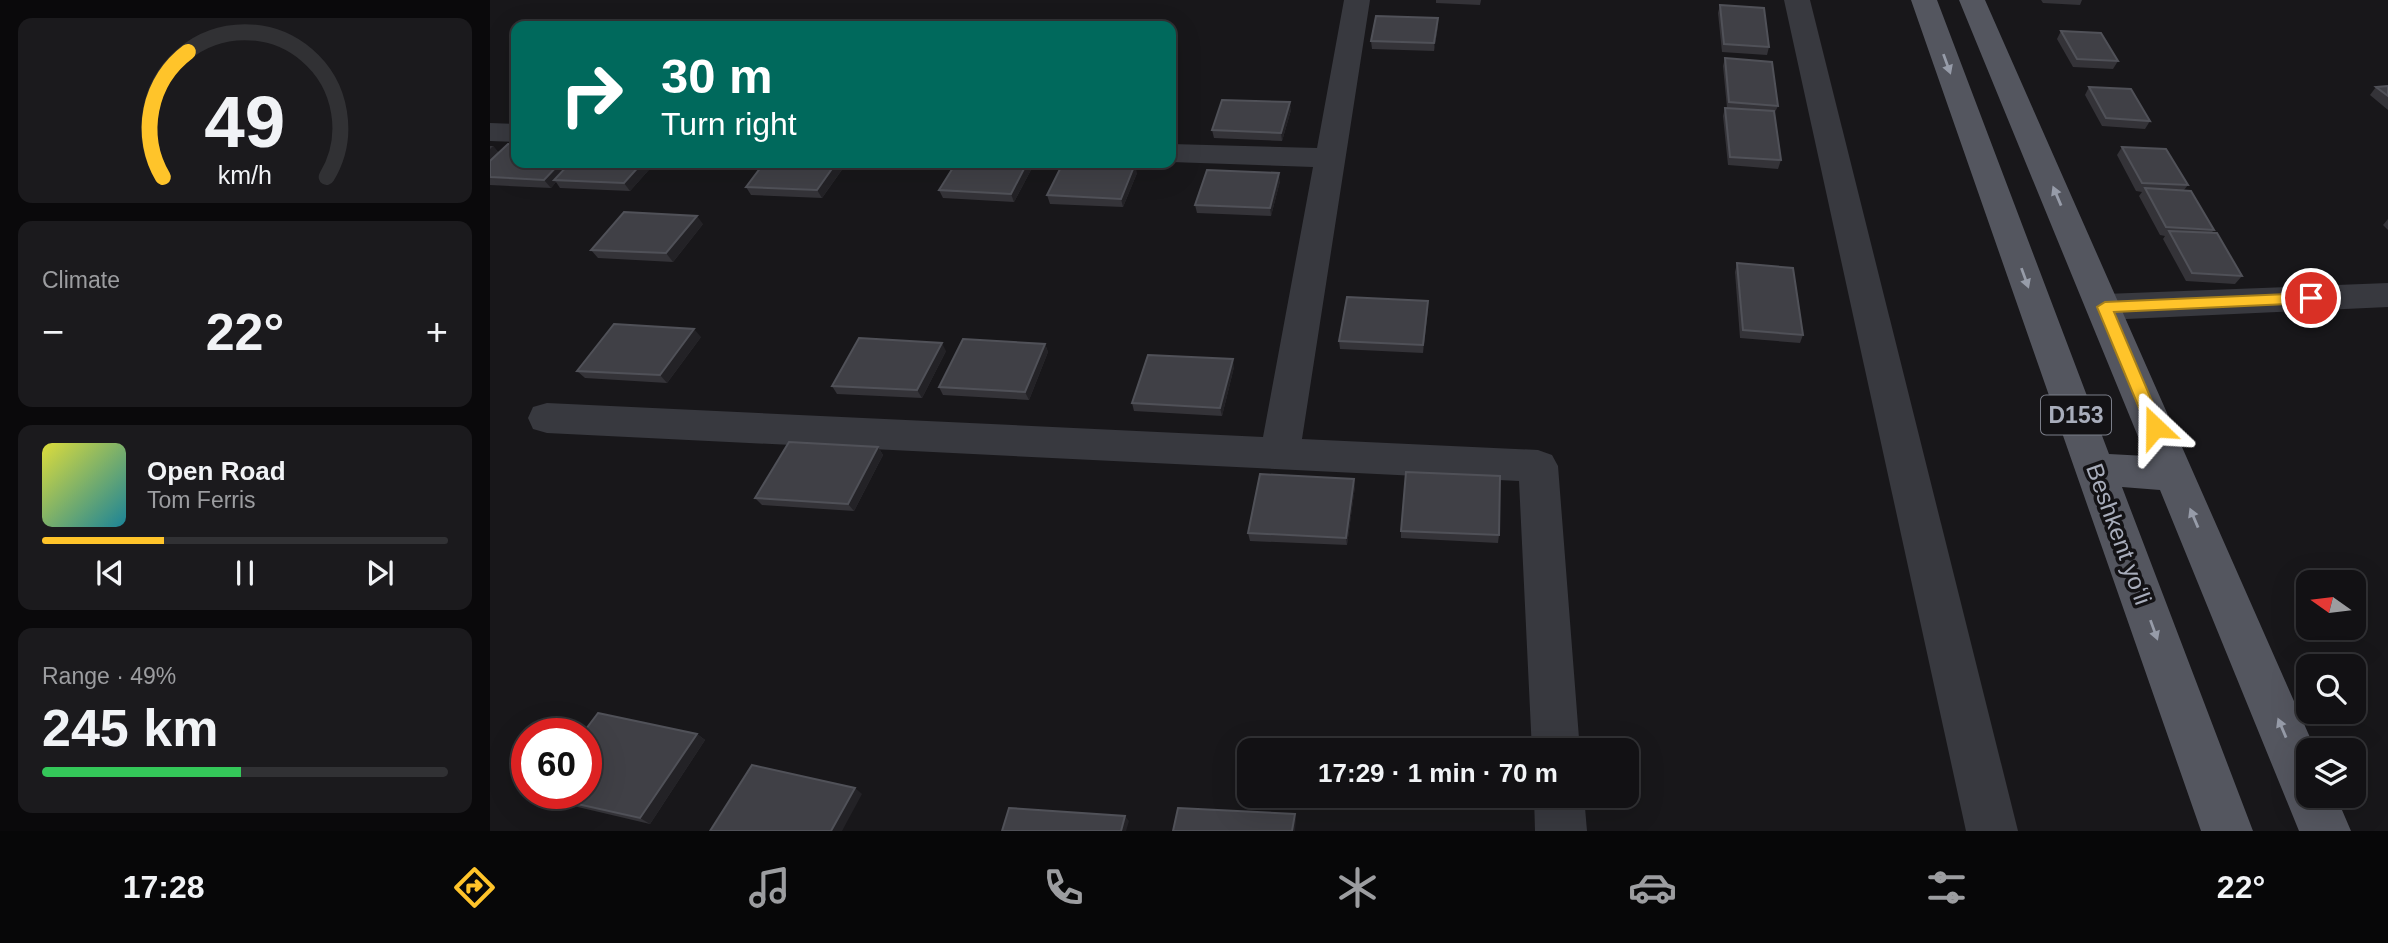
<!DOCTYPE html>
<meta charset="utf-8">
<style>
body{margin:0;font-family:Arial,sans-serif;background:#1b1a1d;color:#f1f3f6;height:100vh;display:flex;flex-direction:column;font-size:26px;white-space:nowrap}
*{box-sizing:border-box;margin:0}
p{font-size:23px;color:#9c9da0}
.icon{flex:none;width:38px;height:38px;fill:none;stroke:currentColor;stroke-width:2;stroke-linecap:round;stroke-linejoin:round}
.map{position:relative;flex:1;overflow:hidden}
.drawer{display:flex;flex-direction:column;gap:18px;padding:18px;background:#0a090b;width:490px}
.drawer>*{flex:none}
.guide{position:absolute;left:21px;top:21px;width:665px;height:147px;border-radius:14px;box-shadow:0 7px 28px #0002,0 0 0 2px #313134;background:#00695c;color:#fff;overflow:hidden}
.needle{width:46px;rotate:284deg}
.tools{position:absolute;left:1806px;top:570px;display:grid;gap:14px}
.tools a{display:grid;place-items:center;width:70px;height:70px;border-radius:14px;background:#121114;box-shadow:0 7px 28px #0002,0 0 0 2px #313134;font-size:35px}
.speed{position:absolute;left:21px;top:718px;display:flex;gap:14px;font-size:35px;font-weight:700;text-align:center}
.speed>*{display:grid;place-content:center;width:91px;height:91px;border-radius:50%;background:#121114;box-shadow:0 7px 28px #0002,0 0 0 2px #313134;line-height:1}
.speed .limit{border:10px solid #d22;background:#fff;color:#111}
.pin{position:absolute;display:grid;place-items:center;width:60px;height:60px;color:#fff;margin:-30px;border:4px solid #fff;border-radius:50%;box-shadow:0 2px 7px #0007}
.me{position:absolute;width:77px;margin:-38px;rotate:337deg;stroke-linejoin:round;filter:drop-shadow(0 0 5px #0008)}
.turn{display:flex;align-items:center;gap:24px;height:147px;padding:0 35px;font-size:32px}
.turn .icon{width:91px;height:91px;stroke-width:2.5}
.turn b{display:block;font-size:49px;line-height:60px}
.big{font-size:52px;font-weight:800;line-height:1.1}
.drawer .tile{flex:1;display:flex;flex-direction:column;justify-content:center;gap:10px;min-width:0;padding:0 24px;border-radius:14px;background:#1b1a1d}
.drawer .dial{align-items:center;gap:0}
.dial svg{height:182px;overflow:visible;fill:none;stroke:#313134;stroke-width:7;stroke-linecap:round;text-anchor:middle}
.dial text{fill:#f1f3f6;stroke:none}
.song{display:flex;align-items:center;gap:21px}
.cover{width:84px;height:84px;border-radius:10px;background:linear-gradient(135deg,hsl(60 70% 55%),hsl(190 70% 35%))}
.played{height:7px;border-radius:4px;background:linear-gradient(90deg,#ffc42a 30%,#313134 30%)}
.keys{display:flex;justify-content:space-around;direction:ltr}
.heat{display:flex;justify-content:space-between;align-items:center;font-size:38px;direction:ltr}
.charge{height:10px;border-radius:5px;background:linear-gradient(90deg,#34c759 49%,#313134 0)}
.trip{position:absolute;left:747px;top:738px;width:402px;height:70px;border-radius:14px;background:#121114;box-shadow:0 7px 28px #0002,0 0 0 2px #313134;font-weight:800;line-height:70px;text-align:center}
.tab-bar{display:flex;height:112px;justify-content:space-around;align-items:center;background:#070708;color:#9c9da0}
.tab-bar .icon{width:49px;height:49px}
.tab-bar .on{color:#ffc42a}
.tab-bar b{font-size:32px;color:#f1f3f6}
main{display:flex;flex:1;min-height:0}
.map>svg:first-child{display:block}
.lines{fill:none;stroke-linecap:round;stroke-linejoin:round}
.minor{fill:#38393f;fill-rule:evenodd}
.major{fill:#54565f;fill-rule:evenodd}
.wall{fill:#343338}
.shaded-wall{fill:#232226}
.building{fill:#404046;stroke:#505158;stroke-width:2}
.oneway{fill:#979ca9}
.route{fill:#ffc42a;stroke:#a67f1b;stroke-width:2}
.labels{text-anchor:middle;dominant-baseline:central;stroke-width:7;stroke-linejoin:round;paint-order:stroke}
.shield{fill:#131215;stroke:#7b7e89;stroke-width:2}
.shield-label{font-size:23px;font-weight:bold;fill:#a8adbb}
.street-label{font-size:24px;fill:#a8adbb;stroke:#131215}
</style>
<main>
<section class="drawer">
<div class="tile dial"><svg viewBox="0 0 100 80">
<path d="M14 69A42 42 0 1 1 86 69"/>
<path d="M14 69A42 42 0 0 1 25 14" stroke="#ffc42a"/>
<text x="50" y="56" font-size="32" font-weight="700">49</text>
<text x="50" y="72" font-size="11">km/h</text>
</svg></div>
<div class="tile"><p>Climate</p>
<div class="heat"><a>−</a><b class="big">22°</b><a>+</a></div>
</div>
<div class="tile">
<div class="song"><i class="cover"></i><div><b>Open Road</b><p>Tom Ferris</p></div></div>
<div class="played"></div>
<div class="keys"><svg class="icon" aria-label="previous" viewBox="0 0 24 24"><path d="M18 5L8 12l10 7zM5 5v14"/></svg><svg class="icon" aria-label="pause" viewBox="0 0 24 24"><path d="M8 5v14M16 5v14"/></svg><svg class="icon" aria-label="next" viewBox="0 0 24 24"><path d="M6 5l10 7-10 7zM19 5v14"/></svg></div>
</div>
<div class="tile"><p>Range · 49%</p><b class="big">245 km</b><div class="charge"></div></div>
</section>
<div class="map">
<svg width="1898" height="831" viewBox="0 0 1898 831">
<rect width="100%" height="100%" fill="#18171a"/>
<g class="lines">
<!-- minor -->
<g class="minor">
<path d="M854 0H880L812 439 1048 450 1062 455 1068 466 1090 751H1042L1029 481 57 433 43 429 38 418 43 407 57 403 773 437 823 167 681 162V144L827 148Z"/>
<path d="M1294 0H1320L1528 831H1476Z"/>
<path d="M0 123 26 124V142L0 141Z"/>
<path d="M1898 283V307L1615 320 1603 316 1597 307 1603 298 1615 294Z"/>
<path d="M1044 796H1094L1097 831H1045Z"/>
</g>
<!-- major -->
<path class="major" d="M1421 0H1447L1619 454 1656 456 1469 0H1495L1826 751H1818V796H1846L1861 831H1809L1670 490 1632 487 1763 831H1711Z"/>
</g>
<!-- wall -->
<g class="wall">
<path d="M946 0H991L990 5 946 3Z"/>
<path d="M1551 0H1592L1590 5 1553 3Z"/>
<path d="M1230 5 1279 47 1277 55 1232 52 1228 13Z"/>
<path d="M948 26 944 51 882 49 881 41Z"/>
<path d="M1571 31 1628 61 1623 69 1583 67 1567 39Z"/>
<path d="M1235 58 1288 106 1284 114 1291 160 1288 169 1238 165 1233 116 1235 108H1237L1233 66Z"/>
<path d="M1898 86V110L1880 95 1886 87Z"/>
<path d="M1599 87 1660 121 1655 129 1612 126 1595 95Z"/>
<path d="M801 110 792 141 724 138 722 130Z"/>
<path d="M0 146H3L9 153 165 163 140 191 70 188 66 182 61 188 0 185Z"/>
<path d="M1632 147 1698 185 1694 190 1724 230 1721 233 1752 276 1745 284 1696 281 1673 239 1675 236 1670 235 1649 196 1652 192 1646 191 1627 155Z"/>
<path d="M346 163H355L356 164 332 198 261 195 256 187Z"/>
<path d="M466 163H540L542 168 524 202 453 198 449 190Z"/>
<path d="M647 173 633 207 560 204 557 195Z"/>
<path d="M790 181 781 216 707 213 705 205Z"/>
<path d="M1898 219V230L1893 225Z"/>
<path d="M213 224 183 262 108 258 101 250Z"/>
<path d="M1247 263 1313 335 1310 343 1250 338 1245 272Z"/>
<path d="M938 309 933 353 850 349 849 341Z"/>
<path d="M211 337 177 383 95 378 87 371Z"/>
<path d="M555 344 558 352 539 400 453 395 449 387Z"/>
<path d="M456 351 432 398 347 394 342 386Z"/>
<path d="M744 367 732 416 644 411 642 403Z"/>
<path d="M388 447 393 455 364 511 272 505 265 498Z"/>
<path d="M865 486 857 545 760 541 758 533Z"/>
<path d="M911 531 1009 535 1008 543 911 538Z"/>
<path d="M207 734 215 740 160 824 58 800 47 795Z"/>
</g>
<!-- shaded-wall -->
<g class="shaded-wall">
<path d="M948 18V26L944 51V43Z"/>
<path d="M800 102 801 110 792 141 791 133Z"/>
<path d="M3 146 10 154 0 164V149Z"/>
<path d="M70 163H85L64 180 66 182 61 188 54 180Z"/>
<path d="M152 163H165L140 191 134 183Z"/>
<path d="M346 163H355L356 164 332 198 327 190Z"/>
<path d="M537 163H540L542 168 524 202 521 194Z"/>
<path d="M645 164 647 173 633 207 631 199Z"/>
<path d="M789 173 790 181 781 216 780 208Z"/>
<path d="M207 216 213 224 183 262 176 253Z"/>
<path d="M938 301V309L933 353V345Z"/>
<path d="M204 329 211 337 177 383 170 375Z"/>
<path d="M452 343 456 351 432 398 427 390Z"/>
<path d="M555 344 558 352 539 400 535 392Z"/>
<path d="M743 359 744 367 732 416 730 408Z"/>
<path d="M388 447 393 455 364 511 358 504Z"/>
<path d="M864 479 865 486 857 545 856 538Z"/>
<path d="M207 734 215 740 160 824 150 818Z"/>
<path d="M365 788 372 794 352 831H341Z"/>
<path d="M805 814 806 820 805 831H802Z"/>
<path d="M635 816 639 821 636 831H631Z"/>
</g>
<!-- building -->
<g class="building">
<path d="M1230 5 1274 8 1279 47 1234 44Z"/>
<path d="M886 16 948 18 944 43 881 41Z"/>
<path d="M1571 31 1611 33 1628 61 1587 59Z"/>
<path d="M1235 58 1282 62 1288 106 1239 102Z"/>
<path d="M1898 86V96L1886 87Z"/>
<path d="M1599 87 1641 89 1660 121 1616 118Z"/>
<path d="M732 100 800 102 791 133 722 130Z"/>
<path d="M1235 108 1284 111 1291 160 1240 157Z"/>
<path d="M18 144H26V163H70L54 180 0 177V161Z"/>
<path d="M1632 147 1676 149 1698 185 1652 183Z"/>
<path d="M80 163H152L134 183 64 180Z"/>
<path d="M274 163H346L327 190 256 187Z"/>
<path d="M466 163H537L521 194 449 190Z"/>
<path d="M573 163H604L645 164 631 199 557 195Z"/>
<path d="M717 170 789 173 780 208 705 205Z"/>
<path d="M1655 188 1701 191 1724 230 1676 227Z"/>
<path d="M134 212 207 216 176 253 101 250Z"/>
<path d="M1679 231 1727 233 1752 276 1702 273Z"/>
<path d="M1247 263 1303 268 1313 335 1253 330Z"/>
<path d="M857 297 938 301 933 345 849 341Z"/>
<path d="M124 324 204 329 170 375 87 371Z"/>
<path d="M369 338 452 343 427 390 342 386Z"/>
<path d="M473 339 555 344 535 392 449 387Z"/>
<path d="M658 355 743 359 730 408 642 403Z"/>
<path d="M299 442 388 447 358 504 265 498Z"/>
<path d="M916 472 1010 476 1009 535 911 531Z"/>
<path d="M770 474 864 479 856 538 758 533Z"/>
<path d="M108 713 207 734 150 818 47 795 48 793H96V733H93Z"/>
<path d="M262 765 365 788 341 831H220Z"/>
<path d="M519 808 635 816 631 831H512Z"/>
<path d="M688 808 805 814 802 831H683Z"/>
</g>
<!-- one-way arrows -->
<defs><path id="oneway-solid" d="M-6-.8H1V-3.2L6.5 0L1 3.2V.8H-6Z" transform="scale(1.75)"/></defs>
<g class="oneway">
<use href="#oneway-solid" transform="translate(1457 64) rotate(70)"/>
<use href="#oneway-solid" transform="translate(1567 196) rotate(-113)"/>
<use href="#oneway-solid" transform="translate(1535 278) rotate(70)"/>
<use href="#oneway-solid" transform="translate(1704 518) rotate(-113)"/>
<use href="#oneway-solid" transform="translate(1664 630) rotate(70)"/>
<use href="#oneway-solid" transform="translate(1792 728) rotate(-113)"/>
</g>
<!-- route -->
<path class="route" d="M1821 293 1828 298 1821 303 1624 312 1673 427 1665 433 1657 427 1607 307 1615 302Z"/>
<g class="labels">
<!-- shield labels -->
<rect class="shield" x="1551" y="395.5" width="70" height="39" rx="5"/>
<g class="shield-label">
<text x="1586" y="415">D153</text>
</g>
<!-- street labels -->
<g class="street-label">
<text transform="translate(1629 534) rotate(70)">Beshkent yoʻli</text>
</g>
</g>
</svg>
<div class="tools">
<a><svg class="needle" viewBox="-14 -14 28 28"><path d="M0-13l5 13h-10z" fill="#e53935"/><path d="M0 13l5-13h-10z" fill="#9c9da0"/></svg></a>
<a><svg class="icon" aria-label="search" viewBox="0 0 24 24"><circle cx="10" cy="10" r="6"/><path d="M15 15l6 6"/></svg></a>
<a><svg class="icon" aria-label="layers" viewBox="0 0 24 24"><path d="M12 4l9 5-9 5-9-5zM3 14l9 5 9-5"/></svg></a>
</div>
<div class="speed"><div class="limit">60</div></div>
<div class="pin" style="left:1821px;top:298px;background:#d93025"><svg class="icon" aria-label="arrive" viewBox="0 0 24 24"><path d="M6 21V4h12l-3 4 3 4H6"/></svg></div>
<svg class="me" style="left:1665px;top:427px" viewBox="-20 -20 40 40"><path d="M0-17L14 15 0 8-14 15z" fill="#ffc42a" stroke="#fff" stroke-width="4"/></svg>
<div class="trip">17:29 · 1 min · 70 m</div>
<div class="guide">
<div class="turn"><svg class="icon" aria-label="right" viewBox="0 0 24 24"><path d="M7 20v-9h11M14 6l5 5-5 5"/></svg><div><b>30 m</b>Turn right</div></div>
</div>
</div>
</main>
<nav class="tab-bar">
<b>17:28</b>
<svg class="icon on" aria-label="directions" viewBox="0 0 24 24"><path d="M12 3l9 9-9 9-9-9zM9 14v-3h6M13 9l2 2-2 2"/></svg>
<svg class="icon" aria-label="music" viewBox="0 0 24 24"><path d="M9 18V5l10-2v13"/><circle cx="6" cy="18" r="3"/><circle cx="16" cy="16" r="3"/></svg>
<svg class="icon" aria-label="phone" viewBox="0 0 24 24"><path d="M5 4h4l2 5-3 2q2 4 5 5l2-3 5 2v4C11 20 4 13 5 4z"/></svg>
<svg class="icon" aria-label="climate" viewBox="0 0 24 24"><path d="M12 3v18M4 7l16 10M4 17L20 7"/></svg>
<svg class="icon" aria-label="car" viewBox="0 0 24 24"><path d="M5 17H2v-5l4-1 3-4h7l3 4 3 1v5h-3M9 17h6M6 11h13"/><circle cx="7" cy="17" r="2"/><circle cx="17" cy="17" r="2"/></svg>
<svg class="icon" aria-label="filters" viewBox="0 0 24 24"><path d="M4 7h16M4 17h16"/><circle cx="9" cy="7" r="2"/><circle cx="15" cy="17" r="2"/></svg>
<b>22°</b>
</nav>
